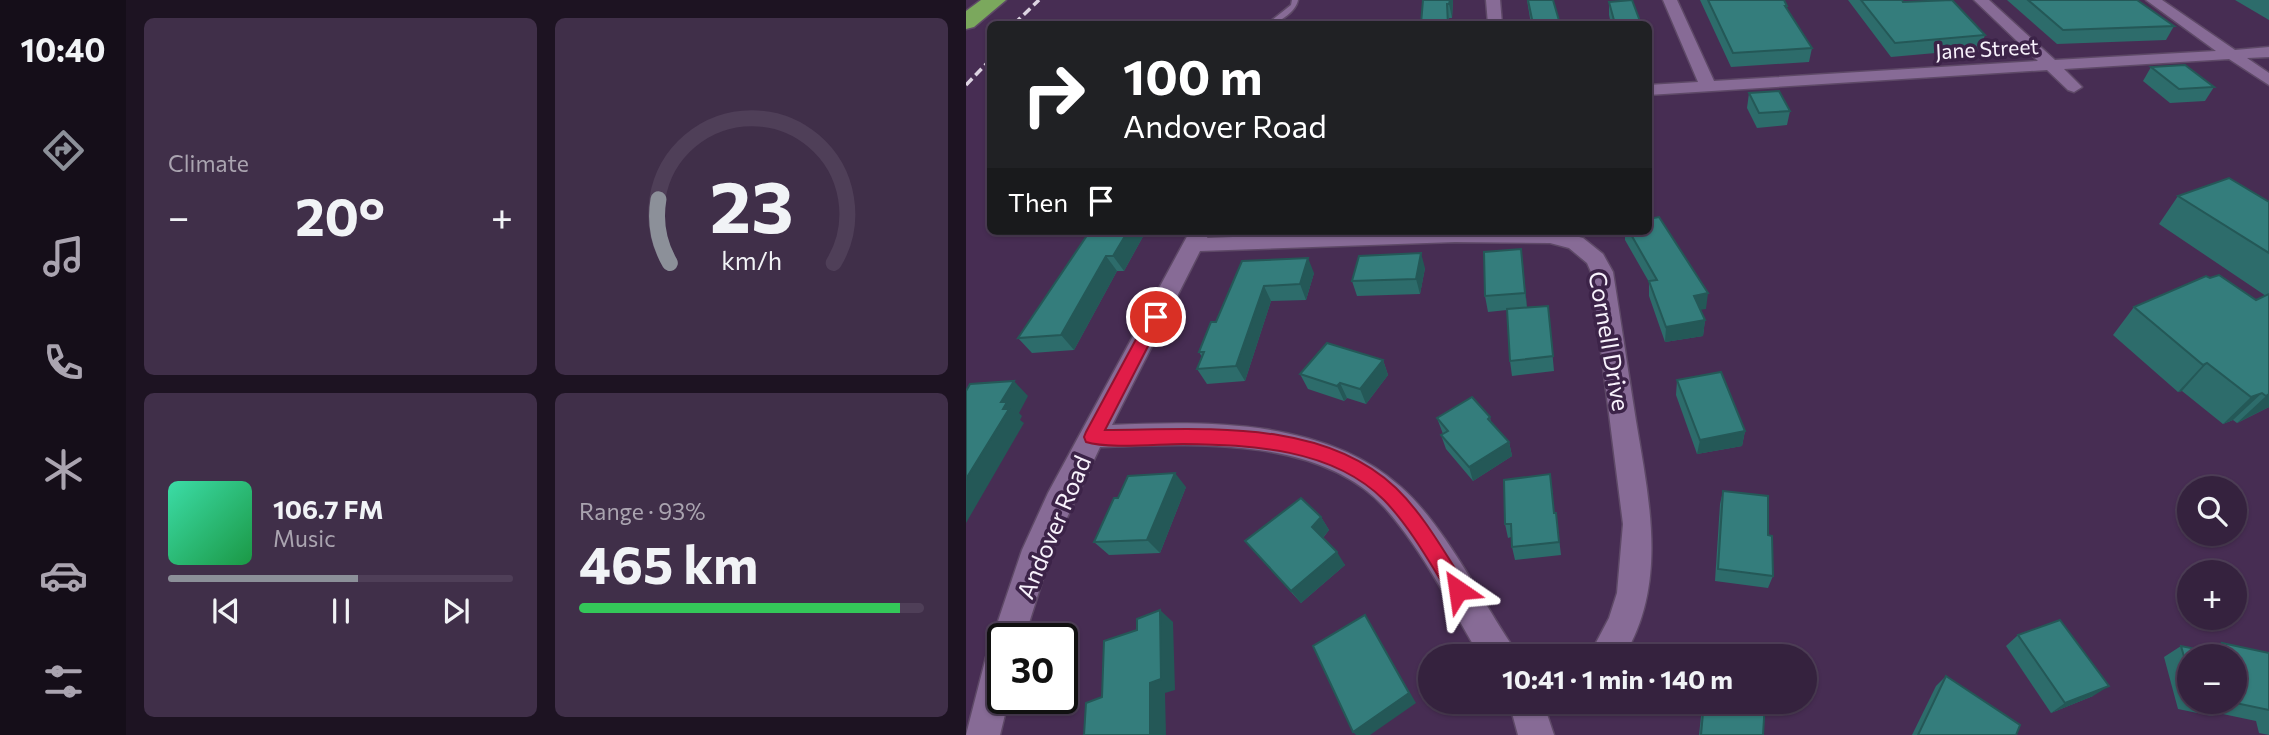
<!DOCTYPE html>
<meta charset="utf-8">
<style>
body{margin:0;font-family:Commissioner,sans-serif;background:#402f49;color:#f1f3f6;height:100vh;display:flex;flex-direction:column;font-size:26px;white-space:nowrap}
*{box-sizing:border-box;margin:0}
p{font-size:23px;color:#aaa4b0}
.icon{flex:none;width:38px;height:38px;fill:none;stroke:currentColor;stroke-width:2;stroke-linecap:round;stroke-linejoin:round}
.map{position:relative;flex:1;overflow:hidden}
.side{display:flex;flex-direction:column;gap:18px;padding:18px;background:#1d1322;width:840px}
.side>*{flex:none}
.hud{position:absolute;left:21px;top:21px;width:665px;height:214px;border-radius:10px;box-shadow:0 2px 5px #0004,0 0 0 2px #4f3f58;background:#202124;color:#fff;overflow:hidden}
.tools{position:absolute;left:1211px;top:476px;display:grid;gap:14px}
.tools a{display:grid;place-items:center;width:70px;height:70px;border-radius:50%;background:#35223e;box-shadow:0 2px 5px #0004,0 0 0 2px #4f3f58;font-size:35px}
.speed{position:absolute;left:21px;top:623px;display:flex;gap:14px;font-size:35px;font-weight:700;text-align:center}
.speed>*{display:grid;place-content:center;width:91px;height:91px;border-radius:50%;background:#35223e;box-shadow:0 2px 5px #0004,0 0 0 2px #4f3f58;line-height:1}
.speed .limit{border:4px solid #111;border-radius:10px;background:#fff;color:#111}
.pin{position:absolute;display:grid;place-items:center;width:60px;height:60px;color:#fff;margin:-30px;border:4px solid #fff;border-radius:50%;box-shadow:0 2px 7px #0007}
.me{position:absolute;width:77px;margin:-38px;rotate:328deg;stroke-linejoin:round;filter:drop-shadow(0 0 5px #0008)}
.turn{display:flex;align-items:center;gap:24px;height:147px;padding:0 21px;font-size:32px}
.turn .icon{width:91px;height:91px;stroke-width:2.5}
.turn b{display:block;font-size:49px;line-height:60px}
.then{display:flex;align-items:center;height:66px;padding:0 21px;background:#0003;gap:14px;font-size:26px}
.big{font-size:52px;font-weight:700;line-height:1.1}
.side .tile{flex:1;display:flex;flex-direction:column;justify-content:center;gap:10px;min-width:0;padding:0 24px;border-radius:10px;background:#402f49}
.side .dial{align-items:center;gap:0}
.dial svg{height:182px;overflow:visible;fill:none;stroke:#4f3f58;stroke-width:7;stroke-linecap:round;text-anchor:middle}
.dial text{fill:#f1f3f6;stroke:none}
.song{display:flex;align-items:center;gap:21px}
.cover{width:84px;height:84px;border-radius:10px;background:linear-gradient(135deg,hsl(160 70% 55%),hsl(140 70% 35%))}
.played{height:7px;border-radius:4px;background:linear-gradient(90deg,#8c9099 55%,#4f3f58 55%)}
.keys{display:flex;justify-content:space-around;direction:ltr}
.heat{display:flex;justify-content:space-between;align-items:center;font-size:38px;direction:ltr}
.charge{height:10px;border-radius:5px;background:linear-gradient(90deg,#34c759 93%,#4f3f58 0)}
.side .tiles{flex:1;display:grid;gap:18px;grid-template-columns:repeat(2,1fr)}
.trip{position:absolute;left:452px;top:644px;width:399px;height:70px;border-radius:35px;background:#35223e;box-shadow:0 2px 5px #0004,0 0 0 2px #4f3f58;font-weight:700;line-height:70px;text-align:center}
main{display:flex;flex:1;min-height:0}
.menu{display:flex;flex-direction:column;width:126px;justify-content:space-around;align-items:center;background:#150e19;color:#aaa4b0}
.menu .icon{width:49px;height:49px}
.menu .active{color:#8c9099}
.menu b{font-size:32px;color:#f1f3f6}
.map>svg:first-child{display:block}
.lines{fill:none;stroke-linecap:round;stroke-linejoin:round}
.lane-casing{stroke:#5e4967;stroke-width:3}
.street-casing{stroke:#5e4967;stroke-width:3}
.highway-casing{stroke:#5e4967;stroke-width:3}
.lane{fill:#876b96;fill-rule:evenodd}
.street{fill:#876b96;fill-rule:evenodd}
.highway{fill:#7ba85d;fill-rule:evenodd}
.rail{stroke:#ddd4e2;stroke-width:3.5;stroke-dasharray:9 4.5;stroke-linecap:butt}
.wall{fill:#2d6c6b;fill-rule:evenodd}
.shaded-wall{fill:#245857}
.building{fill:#347d7c;stroke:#245857;stroke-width:2}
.route{fill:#e11d48;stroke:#92132f;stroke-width:2}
.labels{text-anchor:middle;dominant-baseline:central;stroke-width:7;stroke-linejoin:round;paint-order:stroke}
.far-street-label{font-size:21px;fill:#f8f2fc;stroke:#3c2348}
.street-label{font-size:24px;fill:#f8f2fc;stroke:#3c2348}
</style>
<main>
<nav class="menu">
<b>10:40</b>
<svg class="icon active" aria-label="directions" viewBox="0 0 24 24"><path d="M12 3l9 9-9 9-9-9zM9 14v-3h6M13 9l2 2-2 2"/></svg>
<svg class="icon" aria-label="music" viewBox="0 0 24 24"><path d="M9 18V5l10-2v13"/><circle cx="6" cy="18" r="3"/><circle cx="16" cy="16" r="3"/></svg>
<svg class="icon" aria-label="phone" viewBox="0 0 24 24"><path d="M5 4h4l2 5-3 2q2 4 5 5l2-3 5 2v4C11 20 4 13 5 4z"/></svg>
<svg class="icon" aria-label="climate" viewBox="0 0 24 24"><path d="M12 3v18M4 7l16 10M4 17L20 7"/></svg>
<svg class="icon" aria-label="car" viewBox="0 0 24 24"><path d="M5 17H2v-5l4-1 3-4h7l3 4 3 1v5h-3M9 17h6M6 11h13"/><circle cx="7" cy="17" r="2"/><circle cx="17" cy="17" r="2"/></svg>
<svg class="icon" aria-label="filters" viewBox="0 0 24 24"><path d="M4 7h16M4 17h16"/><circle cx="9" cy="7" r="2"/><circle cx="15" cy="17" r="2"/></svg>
</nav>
<section class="side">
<div class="tiles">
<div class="tile"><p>Climate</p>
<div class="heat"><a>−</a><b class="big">20°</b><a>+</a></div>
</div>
<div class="tile dial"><svg viewBox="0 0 100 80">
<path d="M14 69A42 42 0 1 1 86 69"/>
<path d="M14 69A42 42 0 0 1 9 41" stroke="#8c9099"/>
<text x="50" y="56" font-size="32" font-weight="700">23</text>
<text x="50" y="72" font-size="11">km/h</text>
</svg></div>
<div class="tile">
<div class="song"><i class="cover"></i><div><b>106.7 FM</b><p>Music</p></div></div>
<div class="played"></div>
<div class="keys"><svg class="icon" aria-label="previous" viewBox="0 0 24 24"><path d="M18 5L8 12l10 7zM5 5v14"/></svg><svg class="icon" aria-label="pause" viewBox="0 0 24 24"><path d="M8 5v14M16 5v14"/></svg><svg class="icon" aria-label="next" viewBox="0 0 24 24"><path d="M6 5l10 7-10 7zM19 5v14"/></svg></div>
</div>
<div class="tile"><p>Range · 93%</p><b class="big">465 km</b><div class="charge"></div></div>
</div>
</section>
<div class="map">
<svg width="1303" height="735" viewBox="0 0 1303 735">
<rect width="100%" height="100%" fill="#472d53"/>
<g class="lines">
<!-- lane casing -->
<g class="lane-casing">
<path id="lane" d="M326 0H332C330 12 312 24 301 24L325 5Z"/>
</g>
<!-- street casing -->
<g class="street-casing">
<g id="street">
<path d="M520 0H534L536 24H522Z"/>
<path d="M697 0H711L748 81 1072 61 1008 0H1023L1089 60 1250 51 1180 0H1196L1269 50 1303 47V57L1281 58 1303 73V85L1263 59 1098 69 1116 87 1108 92 1102 90 1081 70 682 95V85L732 82Z"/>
<path d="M224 231H244L241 238 422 231H590L617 238 637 254 647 272C655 322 662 371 670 421 683 500 702 583 658 656H623L643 618 651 593 657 524 625 272 621 263 603 248 584 243 489 242 234 251 146 425C242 421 359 419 435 487 478 525 513 596 545 644L549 656H514C484 606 458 552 419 508 354 435 223 444 134 447L86 550 58 639H37V698H43L34 735H0L20 657 28 644 26 639 56 550 82 493Z"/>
<path d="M543 702H577L588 735H552Z"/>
</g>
</g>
<!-- highway casing -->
<g class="highway-casing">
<path id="highway" d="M15 0H40L8 27 0 29V11Z"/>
</g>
<!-- lane -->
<use href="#lane" class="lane"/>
<!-- street -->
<use href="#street" class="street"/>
<!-- highway -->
<use href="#highway" class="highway"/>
<!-- rail -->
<g class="rail">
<path d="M48 24 73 0"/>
<path d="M0 85 24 60"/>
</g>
</g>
<!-- wall -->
<g class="wall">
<path d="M457 0H487L486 18H483V24H455Z"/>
<path d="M561 0 594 24H565Z"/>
<path d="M734 0H818L821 6 820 9 846 48 843 62 765 67Z"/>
<path d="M882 0H936L937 2 1019 35 1014 49 925 57Z"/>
<path d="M1041 0H1171L1208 26 1200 40 1091 44Z"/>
<path d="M1269 0H1303V20Z"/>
<path d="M643 2 675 24H645L643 15Z"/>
<path d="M682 45 686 54 685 68H683L682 76Z"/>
<path d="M1185 67 1248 87 1239 101 1204 103 1177 81Z"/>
<path d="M783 93 824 111 821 125 791 128 781 108Z"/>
<path d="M1212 196 1303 202V407L1271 423 1267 420 1257 424 1216 391 1212 392 1147 335 1168 307 1244 278 1290 300 1300 296 1193 224Z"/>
<path d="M124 231H180L158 271H151L108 350 66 353 52 338Z"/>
<path d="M659 231H682L740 309H734L739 320 737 336 699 342 683 296V282L659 240Z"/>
<path d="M555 249 561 307 582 306 588 371 546 376 544 361 541 310 522 312 519 296Z"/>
<path d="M276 261 348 273 340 300 305 301 279 381 241 384 231 369 236 357 233 352 250 322Z"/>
<path d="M459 268 454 294 391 296 386 281Z"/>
<path d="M417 360 422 375 400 404 381 398 378 401 342 389 334 374Z"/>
<path d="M711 380 779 431 776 446 731 454 710 395Z"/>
<path d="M524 417 525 423 543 442 546 456 507 481 480 449 475 435 477 434 471 418Z"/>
<path d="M220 487 194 553 143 555 128 542 152 498Z"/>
<path d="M586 488 588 513H590L595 555 549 560 546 547 545 537 542 538 539 524Z"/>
<path d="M757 491 807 576 802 588 749 581 754 504Z"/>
<path d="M355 517 363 530 357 538 379 565 335 603 279 541Z"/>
<path d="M1052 635 1127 696 1085 713 1040 646Z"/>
<path d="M1256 643 1303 653V735L1293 733 1290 721 1252 713 1246 716 1212 709 1198 657 1215 646 1242 651ZM1223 656 1269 702H1223Z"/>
<path d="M980 676 1050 735H946L970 686Z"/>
<path d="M727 702H799L797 735H733L736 707 727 705Z"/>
</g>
<!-- shaded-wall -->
<g class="shaded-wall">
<path d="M484 0H487L486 18 483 4Z"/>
<path d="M162 231H180L158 271 147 256Z"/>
<path d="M555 249 557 264 561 308 559 293Z"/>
<path d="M455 253 459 268 454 294 450 279Z"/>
<path d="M140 256 151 271 108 350 95 335Z"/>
<path d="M342 258 348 273 340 300 334 284Z"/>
<path d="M298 286 305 301 279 381 270 366Z"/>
<path d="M742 293 740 309 726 311 728 296Z"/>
<path d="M739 320 737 336 699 342 700 327Z"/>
<path d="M417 360 422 375 400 404 394 389Z"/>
<path d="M1241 363 1216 391 1212 392 1237 365Z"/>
<path d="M48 381 62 396 53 413 56 416 54 420 58 423 0 523V479L37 409 35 402Z"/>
<path d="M374 383 381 398 378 401 371 386Z"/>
<path d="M1296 393 1267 420 1257 424 1285 397Z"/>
<path d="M1303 394V407L1271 423 1300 396Z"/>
<path d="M779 431 776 446 731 454 734 440Z"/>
<path d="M543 442 546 456 507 481 503 467Z"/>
<path d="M209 473 220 487 194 553 181 540Z"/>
<path d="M355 517 363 530 355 540 346 527Z"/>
<path d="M371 552 379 565 335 603 325 591Z"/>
<path d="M194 610 207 622 209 690 199 693 200 735H184V683Z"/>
<path d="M399 615 450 703 404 735H390L387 732Z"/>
<path d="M1143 686 1127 696 1085 713 1099 703Z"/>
</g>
<!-- building -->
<g class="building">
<path d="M457 0H484L483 4H481L482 24H455Z"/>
<path d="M562 0H587L594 24H567Z"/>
<path d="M666 0 675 24H649L643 2Z"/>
<path d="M742 0H818L821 6H819L846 48 767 53Z"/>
<path d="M895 0H936L937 2 986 0 1019 35 929 43Z"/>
<path d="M1062 0H1171L1208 26 1097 30Z"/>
<path d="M682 45 686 54H682Z"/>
<path d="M1219 65 1248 87 1213 89 1185 67Z"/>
<path d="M813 91 824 111 793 113 783 93Z"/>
<path d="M1263 178 1303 202V253L1212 196Z"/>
<path d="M693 217 742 293 728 296 739 320 700 327 683 281 691 280 663 231H682V219Z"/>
<path d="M124 231H162L147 256H140L95 335 52 338Z"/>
<path d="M555 249 559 293 519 296 518 252Z"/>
<path d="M455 253 450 279 386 281 393 256Z"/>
<path d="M342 258 334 284 298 286 270 366 231 369 238 352H233L245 322H250L276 261Z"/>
<path d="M1253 275 1290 300 1303 294V394L1300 396 1296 393 1285 397 1241 363 1237 365 1168 307 1240 276 1244 278Z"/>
<path d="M582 306 587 356 544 361 541 309Z"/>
<path d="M361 343 417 360 394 389 374 383 371 386 334 374Z"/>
<path d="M755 372 779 431 734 440 711 380Z"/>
<path d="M48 381 35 402H41L37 409H43L0 479V391L4 384Z"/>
<path d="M506 397 524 417 522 419 543 442 503 467 475 435 482 431 471 418Z"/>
<path d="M209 473 181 540 128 542 148 498H152L162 476Z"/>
<path d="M584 474 588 513H590L593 542 546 547 545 524H539L538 480Z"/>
<path d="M757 491 802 496V535L806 536 807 576 752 569Z"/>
<path d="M335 498 355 517 346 527 371 552 325 591 279 541Z"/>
<path d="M194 610 195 679 184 683V735H118L120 703 136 697 138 641 171 630V619Z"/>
<path d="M399 615 443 693 387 732 347 646Z"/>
<path d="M1094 620 1143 686 1099 703 1052 635Z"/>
<path d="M1256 643 1303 653V710L1265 702 1266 707 1243 702H1269V656H1223V674L1215 646 1260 655Z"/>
<path d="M734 649 772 656H733Z"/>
<path d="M980 676 1054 725 1050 735H952Z"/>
<path d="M738 702H799L797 735H735Z"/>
</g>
<!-- route -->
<path class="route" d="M190 312 197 317 139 430C234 430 355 417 430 488 458 515 478 552 499 584L502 590 499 597 492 600 485 597C465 565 445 528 418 500 366 448 285 445 217 444 192 444 142 449 120 442L118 437 120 432 182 317Z"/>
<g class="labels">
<!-- far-street labels -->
<g class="far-street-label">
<text transform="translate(1021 48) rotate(-3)">Jane Street</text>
</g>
<!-- street labels -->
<g class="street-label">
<text transform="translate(644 341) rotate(80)">Cornell Drive</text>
<text transform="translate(87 527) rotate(-67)">Andover Road</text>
</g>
</g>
</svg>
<div class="tools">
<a><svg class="icon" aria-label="search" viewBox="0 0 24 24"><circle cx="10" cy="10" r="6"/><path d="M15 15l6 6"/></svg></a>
<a>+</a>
<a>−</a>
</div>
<div class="speed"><div class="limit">30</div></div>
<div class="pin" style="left:190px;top:317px;background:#d93025"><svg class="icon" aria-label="arrive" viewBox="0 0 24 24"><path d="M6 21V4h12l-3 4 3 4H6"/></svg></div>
<svg class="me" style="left:492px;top:590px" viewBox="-20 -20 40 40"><path d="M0-17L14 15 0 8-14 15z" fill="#e11d48" stroke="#fff" stroke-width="4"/></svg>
<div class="trip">10:41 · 1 min · 140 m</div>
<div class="hud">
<div class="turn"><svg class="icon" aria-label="right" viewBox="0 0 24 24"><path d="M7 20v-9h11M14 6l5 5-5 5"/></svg><div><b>100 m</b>Andover Road</div></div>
<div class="then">Then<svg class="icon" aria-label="arrive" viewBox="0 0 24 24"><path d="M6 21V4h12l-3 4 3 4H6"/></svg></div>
</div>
</div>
</main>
